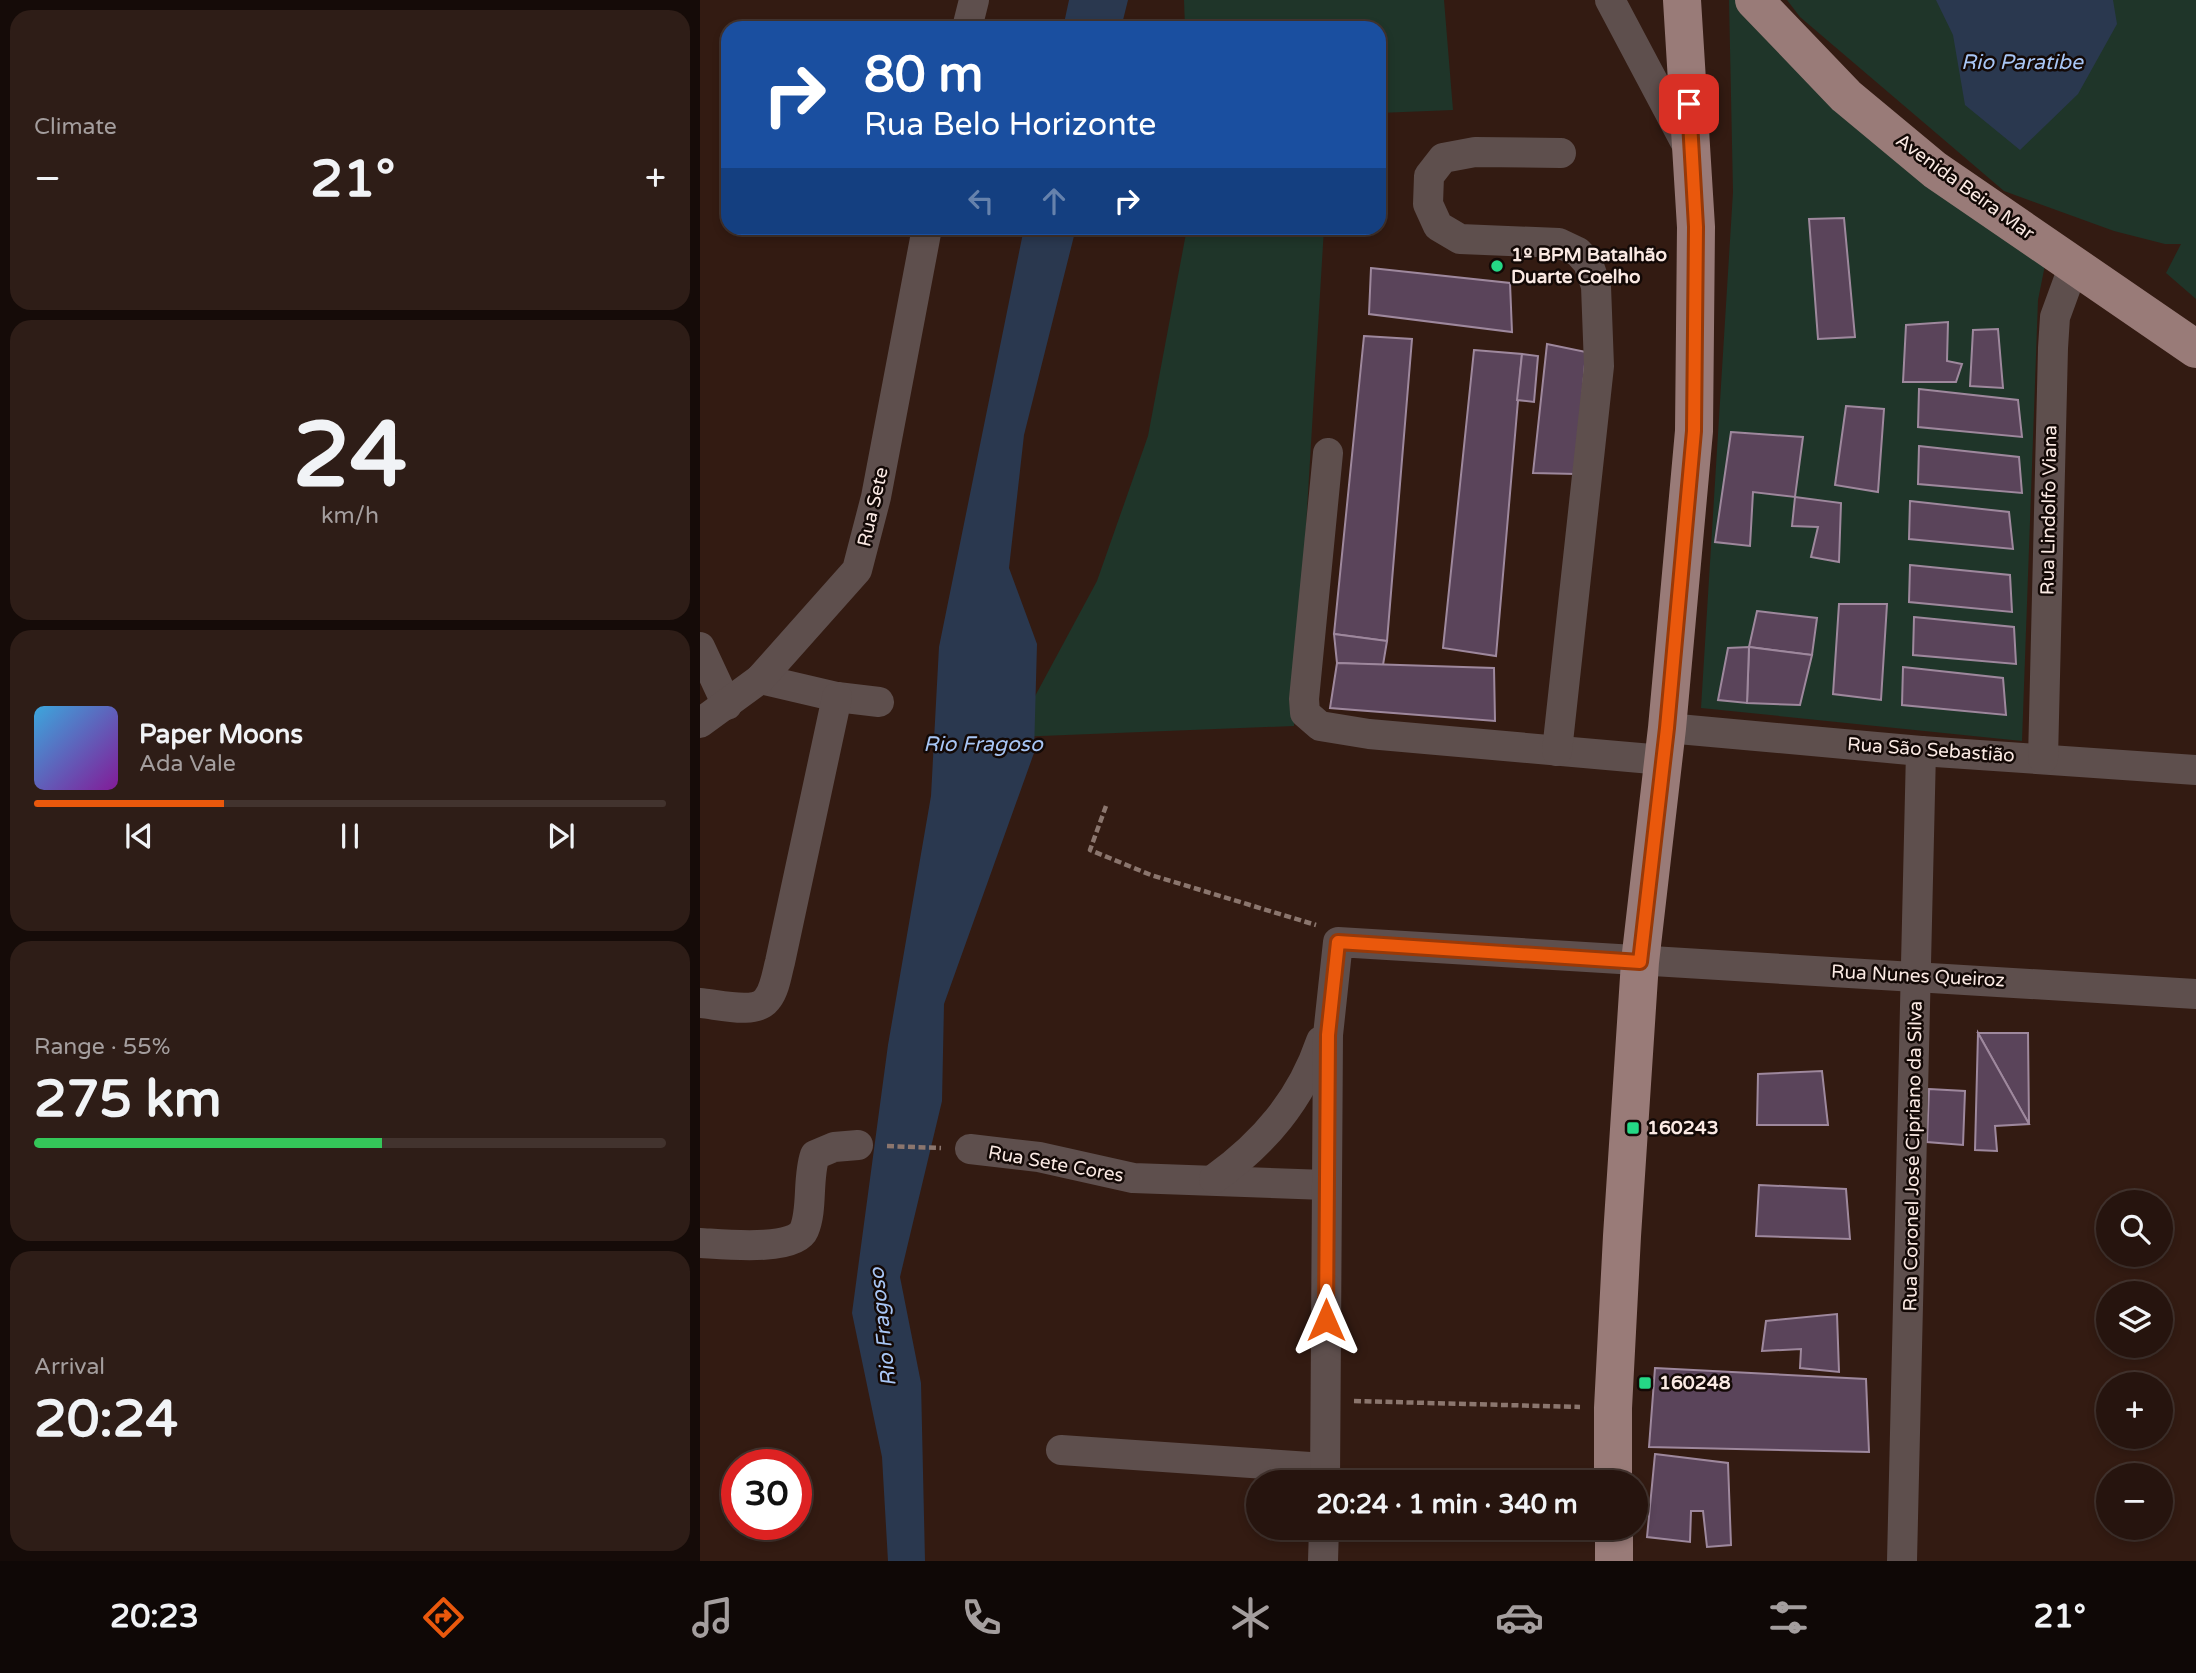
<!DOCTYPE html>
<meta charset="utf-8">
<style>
body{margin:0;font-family:"Varela Round",sans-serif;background:#2e1d17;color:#f1f3f6;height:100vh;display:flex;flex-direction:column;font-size:26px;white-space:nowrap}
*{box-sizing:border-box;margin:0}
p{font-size:23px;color:#a49e9e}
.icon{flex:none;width:38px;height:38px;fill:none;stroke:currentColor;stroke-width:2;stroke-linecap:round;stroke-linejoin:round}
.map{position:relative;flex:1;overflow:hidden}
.details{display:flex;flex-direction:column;gap:10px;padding:10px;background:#150b08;width:700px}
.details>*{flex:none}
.banner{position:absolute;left:21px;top:21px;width:665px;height:214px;border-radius:21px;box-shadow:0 4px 10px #0003,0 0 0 2px #42332e;background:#1a4fa0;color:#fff;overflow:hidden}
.tools{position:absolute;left:1396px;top:1190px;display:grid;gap:14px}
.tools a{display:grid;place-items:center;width:77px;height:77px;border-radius:50%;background:#26140e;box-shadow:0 4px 10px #0003,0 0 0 2px #42332e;font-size:35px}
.speed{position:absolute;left:21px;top:1449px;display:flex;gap:14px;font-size:35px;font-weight:700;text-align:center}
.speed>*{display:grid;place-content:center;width:91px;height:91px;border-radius:50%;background:#26140e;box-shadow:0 4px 10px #0003,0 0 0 2px #42332e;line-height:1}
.speed .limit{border:10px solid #d22;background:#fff;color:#111}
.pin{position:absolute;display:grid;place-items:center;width:60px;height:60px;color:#fff;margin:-30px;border-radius:14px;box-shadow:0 4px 10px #0006}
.me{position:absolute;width:77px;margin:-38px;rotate:0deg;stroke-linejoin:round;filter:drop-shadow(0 0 5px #0008)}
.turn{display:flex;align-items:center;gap:24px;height:147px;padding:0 28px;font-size:32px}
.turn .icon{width:91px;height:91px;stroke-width:2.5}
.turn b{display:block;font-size:49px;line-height:60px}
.lanes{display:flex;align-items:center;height:66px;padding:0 28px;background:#0003;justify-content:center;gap:35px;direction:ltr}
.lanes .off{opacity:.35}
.big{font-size:52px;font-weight:700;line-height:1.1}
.details .tile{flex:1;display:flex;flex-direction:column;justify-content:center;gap:10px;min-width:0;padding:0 24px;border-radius:21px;background:#2e1d17}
.details .dial{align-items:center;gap:0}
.dial b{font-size:91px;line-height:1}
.song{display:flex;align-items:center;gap:21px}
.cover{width:84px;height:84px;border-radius:10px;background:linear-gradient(135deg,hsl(200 70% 55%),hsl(290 70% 35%))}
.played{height:7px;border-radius:4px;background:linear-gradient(90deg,#ea580c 30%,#42332e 30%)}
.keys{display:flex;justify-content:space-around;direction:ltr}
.heat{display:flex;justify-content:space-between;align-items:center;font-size:38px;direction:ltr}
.charge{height:10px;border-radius:5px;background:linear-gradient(90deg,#34c759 55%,#42332e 0)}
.trip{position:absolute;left:546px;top:1470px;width:402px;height:70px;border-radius:35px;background:#26140e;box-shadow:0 4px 10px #0003,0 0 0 2px #42332e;font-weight:700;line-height:70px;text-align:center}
.dock{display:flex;height:112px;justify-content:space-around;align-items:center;background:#0f0806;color:#a49e9e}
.dock .icon{width:49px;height:49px}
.dock .active{color:#ea580c}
.dock b{font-size:32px;color:#f1f3f6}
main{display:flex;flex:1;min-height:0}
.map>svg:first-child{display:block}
.green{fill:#1f3529}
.water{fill:#2a384f}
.building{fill:#5a445a;stroke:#9e889d;stroke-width:2}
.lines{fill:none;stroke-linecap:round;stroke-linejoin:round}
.path{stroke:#8b766e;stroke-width:4.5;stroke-dasharray:7 3.5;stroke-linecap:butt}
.minor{stroke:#5e4f4d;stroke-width:30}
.major{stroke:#997b78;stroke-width:38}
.route-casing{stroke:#983908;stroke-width:18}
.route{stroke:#ea580c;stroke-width:12}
.poi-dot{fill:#25d886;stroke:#130906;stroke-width:2.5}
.labels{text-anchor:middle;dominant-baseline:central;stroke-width:5;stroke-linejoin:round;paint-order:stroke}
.street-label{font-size:19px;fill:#fae9e3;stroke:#130906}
.poi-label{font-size:19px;font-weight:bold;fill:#fae9e3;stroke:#130906;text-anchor:start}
.water-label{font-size:21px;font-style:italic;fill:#a8c6f5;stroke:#130906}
</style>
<main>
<section class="details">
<div class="tile"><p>Climate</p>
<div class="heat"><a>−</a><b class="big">21°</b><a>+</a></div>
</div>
<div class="tile dial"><b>24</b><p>km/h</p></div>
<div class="tile">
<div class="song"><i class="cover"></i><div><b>Paper Moons</b><p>Ada Vale</p></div></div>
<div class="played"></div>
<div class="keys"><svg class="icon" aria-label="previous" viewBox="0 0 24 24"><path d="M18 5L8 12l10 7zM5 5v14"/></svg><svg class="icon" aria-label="pause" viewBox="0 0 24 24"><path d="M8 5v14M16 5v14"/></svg><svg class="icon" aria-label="next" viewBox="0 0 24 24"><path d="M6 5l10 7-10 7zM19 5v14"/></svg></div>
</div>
<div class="tile"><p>Range · 55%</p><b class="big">275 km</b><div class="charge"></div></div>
<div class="tile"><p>Arrival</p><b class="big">20:24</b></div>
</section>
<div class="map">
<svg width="1496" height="1561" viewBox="0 0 1496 1561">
<rect width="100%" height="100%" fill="#331b12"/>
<!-- green -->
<g class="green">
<path d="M484 0H744L753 110 679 113V28H485Z"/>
<path d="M1029 0H1038L1345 265 1338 300 1322 741 1001 708 1033 192Z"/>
<path d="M1087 0H1496V299L1466 273 1481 244H1465L1414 231 1304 191 1100 17Z"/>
<path d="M487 228H624L594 726 313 737 397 581 448 436Z"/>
</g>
<!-- water -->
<g class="water">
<path d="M369 0H428L421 28H363Z"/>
<path d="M1236 0H1413L1417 24 1378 94 1320 150 1265 105 1253 35Z"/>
<path d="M324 228H376L324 435 309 568 337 644 334 753 244 1004 242 1101 200 1277 221 1383 225 1561H188L182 1457 152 1313 188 1045 231 796 239 647Z"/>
</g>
<!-- building -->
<g class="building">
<path d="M1144 218 1155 337 1118 339 1109 219Z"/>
<path d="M671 268 810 283 812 332 669 314Z"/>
<path d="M1248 322 1247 361 1262 364 1256 382H1203L1206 325Z"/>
<path d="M1298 329 1303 388 1270 386 1273 330Z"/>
<path d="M664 336 712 339 687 641 634 634Z"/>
<path d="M847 344 886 352 876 474 833 473Z"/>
<path d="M774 350 822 354 796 656 743 648Z"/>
<path d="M822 354 838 356 834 402 817 400Z"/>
<path d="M1219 389 1318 400 1322 437 1218 427Z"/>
<path d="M1146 406 1184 409 1178 492 1135 485Z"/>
<path d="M1031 432 1103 437 1095 497 1053 492 1050 546 1015 542Z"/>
<path d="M1219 446 1319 457 1322 493 1218 484Z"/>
<path d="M1095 497 1141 503 1139 562 1111 557 1118 527 1092 526Z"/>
<path d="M1210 501 1309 512 1313 549 1209 539Z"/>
<path d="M1210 565 1310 575 1312 612 1209 602Z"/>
<path d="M1139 604H1187L1181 700 1133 694Z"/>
<path d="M1057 611 1117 618 1112 655 1049 647Z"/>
<path d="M1214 617 1314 627 1316 664 1213 655Z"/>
<path d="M634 634 687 641 683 665 637 663Z"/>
<path d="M1049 647 1112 655 1100 705 1047 703Z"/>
<path d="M1049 647 1047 703 1018 700 1028 648Z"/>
<path d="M637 663 794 668 795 721 630 708Z"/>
<path d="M1203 667 1303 678 1306 715 1202 705Z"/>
<path d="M1278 1033H1328L1329 1124Z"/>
<path d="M1278 1033 1329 1124 1295 1126 1297 1151 1275 1150Z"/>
<path d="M1122 1071 1128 1125H1057L1058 1074Z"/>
<path d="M1229 1089 1265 1091 1263 1145 1227 1142Z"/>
<path d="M1059 1185 1146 1189 1150 1239 1056 1236Z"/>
<path d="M1137 1314 1139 1372 1100 1368 1101 1349 1062 1351 1066 1321Z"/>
<path d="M955 1368 1166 1379 1169 1452 949 1447Z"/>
<path d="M955 1454 1028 1463 1031 1545 1007 1547 1003 1511H991L990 1542 947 1537Z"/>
</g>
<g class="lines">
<!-- path -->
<g class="path">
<path d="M406 806 390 850 451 875 616 925"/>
<path d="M187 1146 241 1148"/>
<path d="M654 1401 880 1407"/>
</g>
<!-- minor -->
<g class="minor">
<path d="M910 0 989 149"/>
<path d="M267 28 274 0"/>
<path d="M628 453 604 699 605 713 620 726 669 734 963 760"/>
<path d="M0 647 27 705"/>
<path d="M60 679 137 697 179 702"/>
<path d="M0 723 60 679 157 570 176 497 227 228"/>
<path d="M967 728 1221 751 1496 770"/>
<path d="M857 751 899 366 896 286 888 263 878 252 859 243 760 239 738 226 728 204 729 176 743 158 775 152 861 153"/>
<path d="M1343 759 1353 348 1355 317 1374 265"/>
<path d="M0 1003C17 1004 57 1016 68 998 75 989 77 973 80 962L137 697"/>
<path d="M270 1149 339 1157 433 1178 626 1185"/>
<path d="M514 1179C564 1143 601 1100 621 1041"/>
<path d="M0 1243C21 1244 95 1252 104 1230 113 1210 107 1178 115 1155L134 1147 158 1145"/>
<path d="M361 1450 625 1468"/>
<path d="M625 1482 628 1035 638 942 1496 994"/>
<path d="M623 1561 624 1528"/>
<path d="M1202 1561 1221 751"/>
</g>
<!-- major -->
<g class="major">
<path d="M1054 0 1146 96 1235 170 1496 349"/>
<path d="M913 1482V1408L922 1236 940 962 967 728 994 431 996 227 982 0"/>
<path d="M914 1528V1561"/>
</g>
</g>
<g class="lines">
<!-- route casing -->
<g class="route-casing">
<path id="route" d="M626 1320 628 1035 638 942 940 962 967 728 994 431 996 227 989 104"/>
</g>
<!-- route -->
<use href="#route" class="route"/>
</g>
<!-- markers -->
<g class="poi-dot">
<circle cx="797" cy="266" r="7"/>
<rect x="926" y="1121" width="14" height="14" rx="3.5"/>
<rect x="938" y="1376" width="14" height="14" rx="3.5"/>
</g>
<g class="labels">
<!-- street labels -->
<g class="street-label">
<text transform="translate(1265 187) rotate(36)">Avenida Beira Mar</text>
<text transform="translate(173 507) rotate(-77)">Rua Sete</text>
<text transform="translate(1349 510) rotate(-89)">Rua Lindolfo Viana</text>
<text transform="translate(1231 750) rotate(4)">Rua São Sebastião</text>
<text transform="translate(1218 976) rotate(3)">Rua Nunes Queiroz</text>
<text transform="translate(1213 1156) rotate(-89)">Rua Coronel José Cipriano da Silva</text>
<text transform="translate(356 1164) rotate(10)">Rua Sete Cores</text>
</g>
<!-- poi labels -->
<g class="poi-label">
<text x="811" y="255">1º BPM Batalhão<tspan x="811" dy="22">Duarte Coelho</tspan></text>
<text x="947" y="1128">160243</text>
<text x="959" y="1383">160248</text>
</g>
<!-- water labels -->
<g class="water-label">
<text x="1322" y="62">Rio Paratibe</text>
<text x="283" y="744">Rio Fragoso</text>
<text transform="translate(183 1327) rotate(-96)">Rio Fragoso</text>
</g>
</g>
</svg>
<div class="tools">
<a><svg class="icon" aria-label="search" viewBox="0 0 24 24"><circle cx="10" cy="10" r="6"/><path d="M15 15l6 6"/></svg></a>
<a><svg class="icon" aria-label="layers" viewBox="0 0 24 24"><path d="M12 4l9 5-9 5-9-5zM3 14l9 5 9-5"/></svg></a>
<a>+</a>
<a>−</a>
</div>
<div class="speed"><div class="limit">30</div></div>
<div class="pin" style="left:989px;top:104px;background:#d93025"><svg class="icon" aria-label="arrive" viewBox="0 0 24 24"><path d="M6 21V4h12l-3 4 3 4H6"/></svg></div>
<svg class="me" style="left:626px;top:1320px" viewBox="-20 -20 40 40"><path d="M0-17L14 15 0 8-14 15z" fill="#ea580c" stroke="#fff" stroke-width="4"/></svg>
<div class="trip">20:24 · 1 min · 340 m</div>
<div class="banner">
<div class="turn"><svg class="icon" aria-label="right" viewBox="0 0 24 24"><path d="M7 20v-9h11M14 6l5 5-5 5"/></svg><div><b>80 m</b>Rua Belo Horizonte</div></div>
<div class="lanes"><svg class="icon off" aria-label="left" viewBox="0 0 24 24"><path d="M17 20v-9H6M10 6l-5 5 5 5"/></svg><svg class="icon off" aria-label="ahead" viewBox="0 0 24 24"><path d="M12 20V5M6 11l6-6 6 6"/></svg><svg class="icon" aria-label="right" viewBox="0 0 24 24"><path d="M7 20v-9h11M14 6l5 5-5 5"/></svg></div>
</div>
</div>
</main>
<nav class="dock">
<b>20:23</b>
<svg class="icon active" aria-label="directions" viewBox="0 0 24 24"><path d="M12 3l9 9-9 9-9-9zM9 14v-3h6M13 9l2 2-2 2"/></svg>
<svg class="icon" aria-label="music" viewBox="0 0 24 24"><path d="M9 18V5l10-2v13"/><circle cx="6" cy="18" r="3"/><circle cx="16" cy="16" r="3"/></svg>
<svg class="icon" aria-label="phone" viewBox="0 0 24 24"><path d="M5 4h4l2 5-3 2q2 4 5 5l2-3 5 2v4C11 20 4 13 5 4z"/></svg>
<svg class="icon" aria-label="climate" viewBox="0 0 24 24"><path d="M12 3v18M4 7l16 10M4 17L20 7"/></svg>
<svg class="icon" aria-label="car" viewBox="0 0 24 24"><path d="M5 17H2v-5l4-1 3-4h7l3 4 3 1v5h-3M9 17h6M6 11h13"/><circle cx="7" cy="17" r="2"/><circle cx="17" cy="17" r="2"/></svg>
<svg class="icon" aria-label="filters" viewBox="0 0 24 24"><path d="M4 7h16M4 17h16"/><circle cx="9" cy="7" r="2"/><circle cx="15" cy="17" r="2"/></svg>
<b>21°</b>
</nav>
